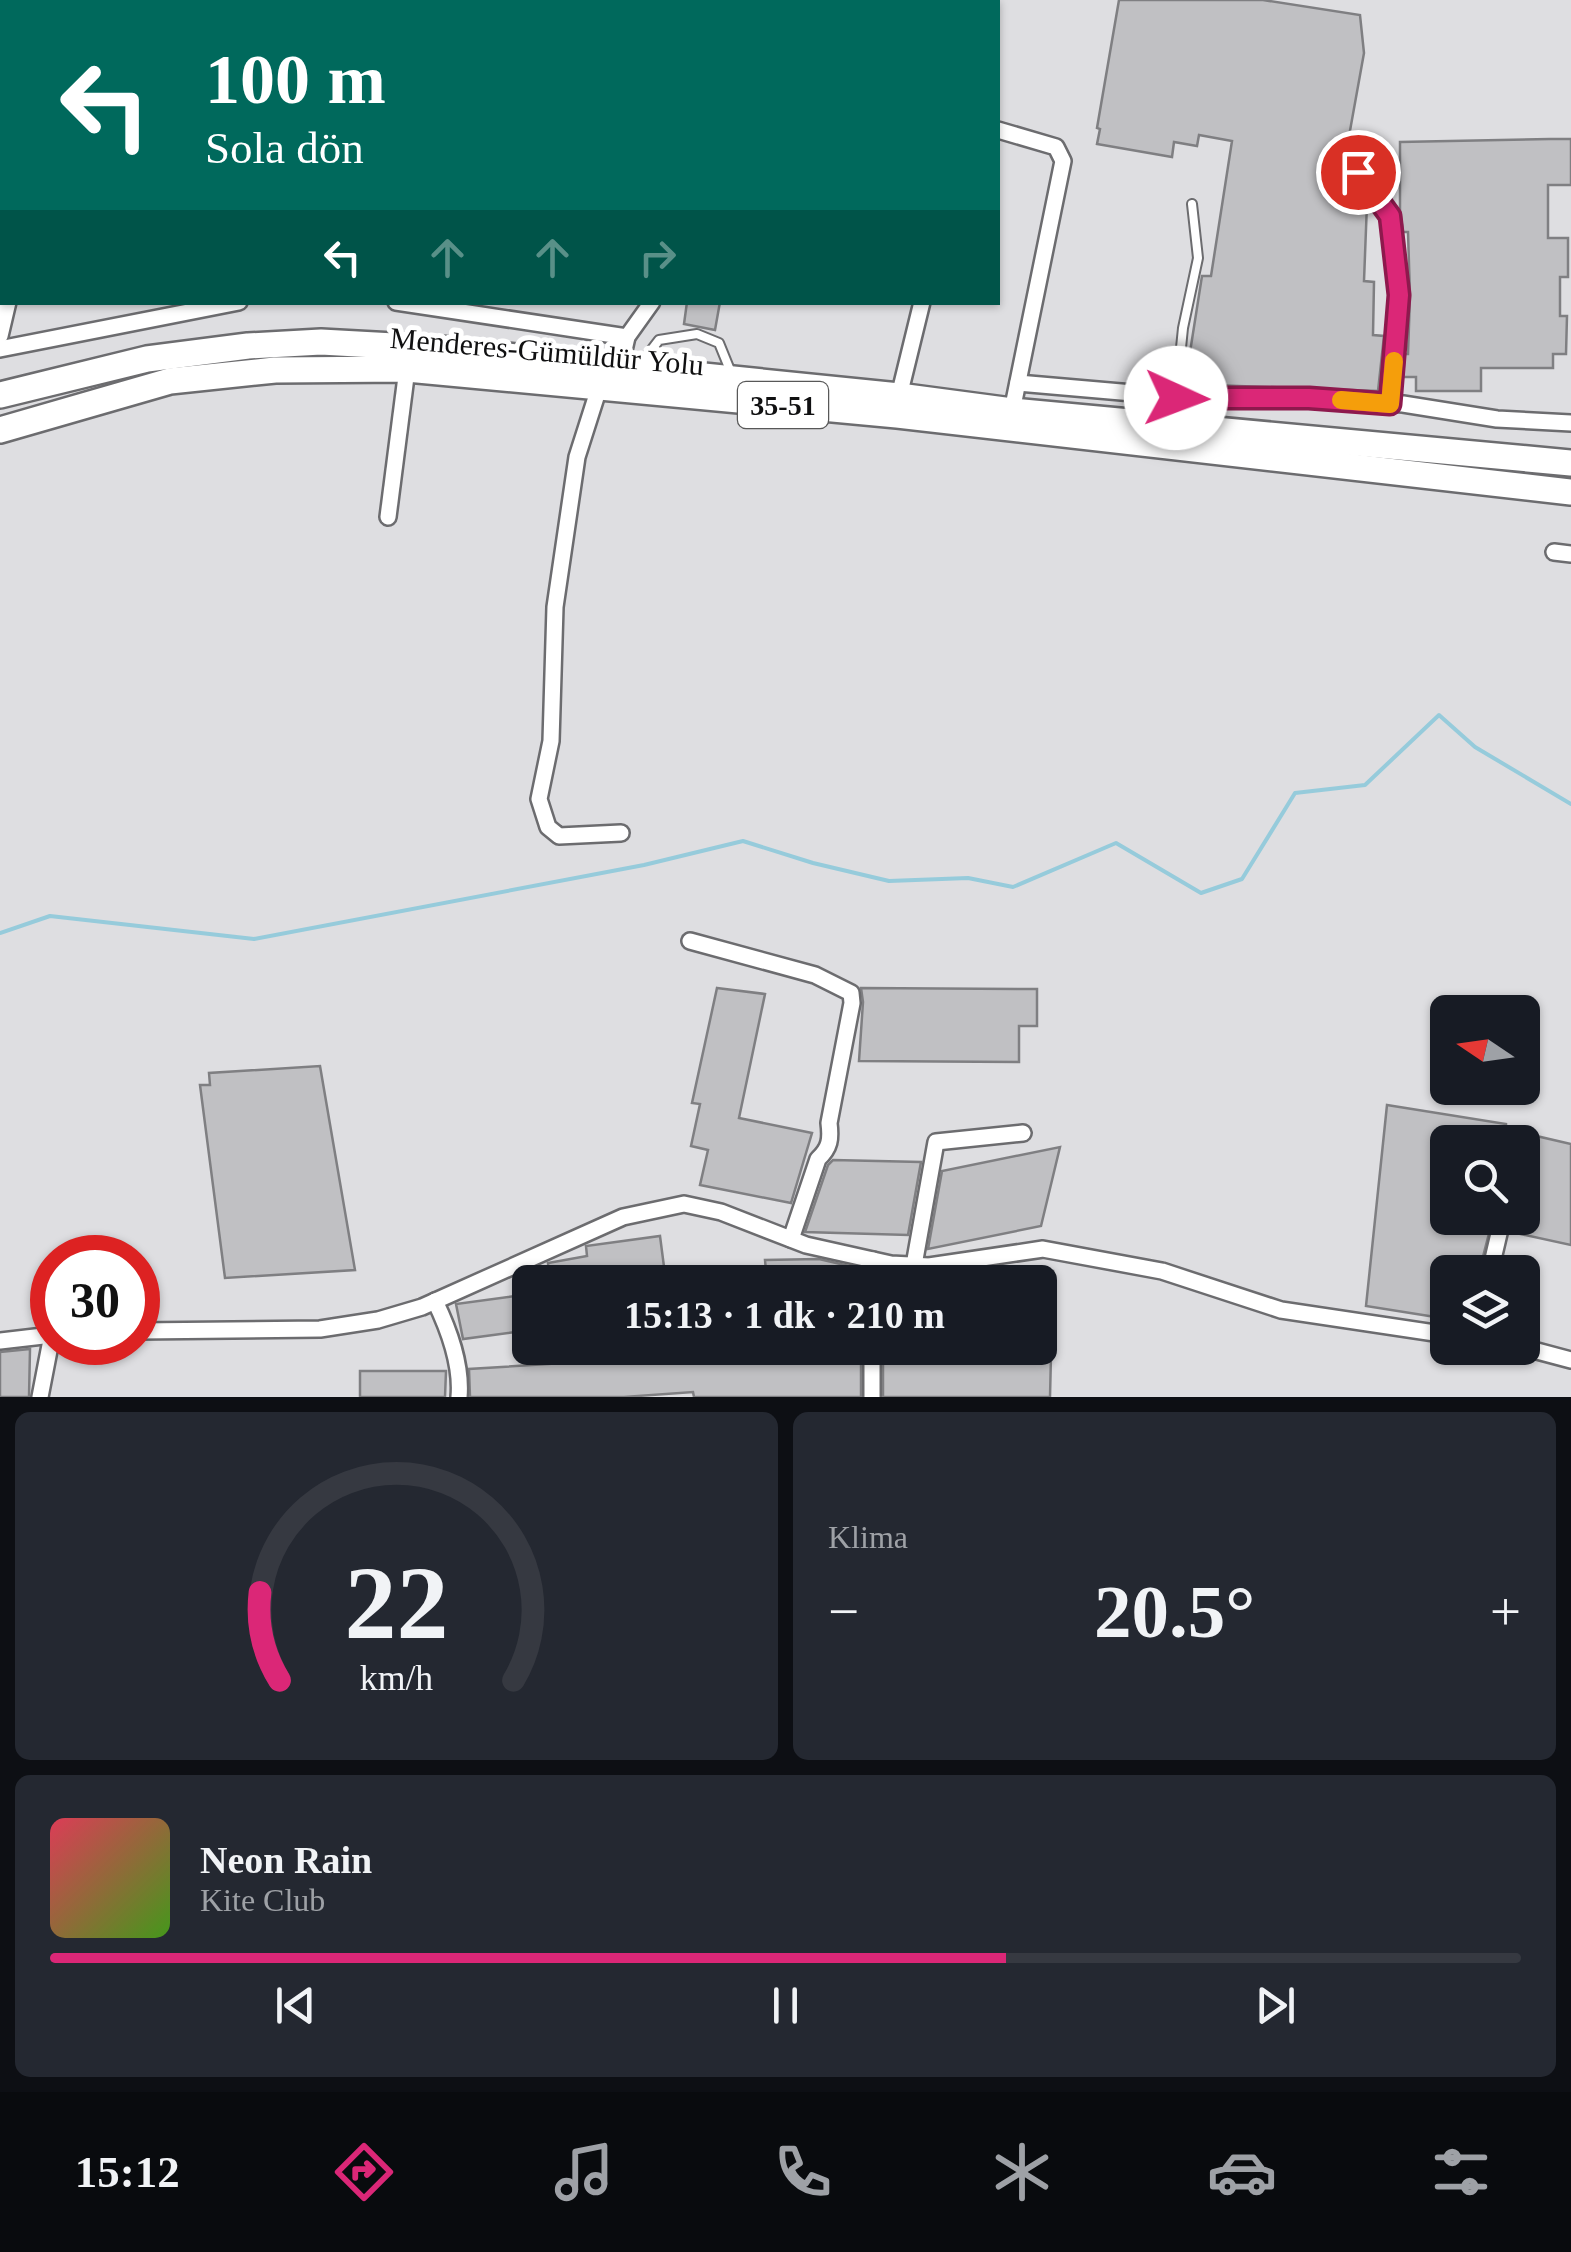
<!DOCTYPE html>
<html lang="tr">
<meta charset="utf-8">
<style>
body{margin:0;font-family:"Times New Roman",serif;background:#242831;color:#f1f3f6;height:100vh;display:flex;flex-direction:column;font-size:38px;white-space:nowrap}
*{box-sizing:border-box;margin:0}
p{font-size:32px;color:#9ea1a6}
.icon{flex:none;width:55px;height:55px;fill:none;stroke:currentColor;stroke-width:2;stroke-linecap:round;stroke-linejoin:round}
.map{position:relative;height:1397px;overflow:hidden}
.side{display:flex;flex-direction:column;gap:15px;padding:15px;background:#0d0f14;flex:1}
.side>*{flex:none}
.top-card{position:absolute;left:0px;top:0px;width:1000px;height:305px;box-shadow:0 2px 8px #0004;background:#00695c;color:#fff;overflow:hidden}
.needle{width:65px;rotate:283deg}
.fabs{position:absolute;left:1430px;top:995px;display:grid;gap:20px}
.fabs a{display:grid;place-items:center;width:110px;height:110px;border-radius:15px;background:#171b24;box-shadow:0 2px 8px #0004;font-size:50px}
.speed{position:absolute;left:30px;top:1235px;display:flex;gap:20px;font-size:50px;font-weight:700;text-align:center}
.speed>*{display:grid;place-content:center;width:130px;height:130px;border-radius:50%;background:#171b24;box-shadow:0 2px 8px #0004;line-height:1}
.speed .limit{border:15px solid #d22;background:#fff;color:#111}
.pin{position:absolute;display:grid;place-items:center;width:85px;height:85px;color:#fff;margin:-42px;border:5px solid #fff;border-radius:50%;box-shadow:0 2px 10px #0007}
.me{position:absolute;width:110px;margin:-55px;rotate:92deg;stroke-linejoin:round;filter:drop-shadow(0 0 8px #0008)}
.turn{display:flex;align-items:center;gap:35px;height:210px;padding:0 40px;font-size:45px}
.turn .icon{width:130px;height:130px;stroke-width:2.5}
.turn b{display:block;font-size:70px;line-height:85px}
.lanes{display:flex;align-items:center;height:95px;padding:0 40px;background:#0003;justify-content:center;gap:50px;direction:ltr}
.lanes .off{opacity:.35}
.big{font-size:75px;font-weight:700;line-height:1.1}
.side .widget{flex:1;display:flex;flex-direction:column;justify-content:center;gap:15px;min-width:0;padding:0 35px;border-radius:15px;background:#242831}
.side .dial{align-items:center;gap:0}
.dial svg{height:260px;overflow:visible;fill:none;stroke:#363941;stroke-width:7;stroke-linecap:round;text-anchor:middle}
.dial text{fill:#f1f3f6;stroke:none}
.song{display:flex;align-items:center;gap:30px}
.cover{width:120px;height:120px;border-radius:15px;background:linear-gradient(135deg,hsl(350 70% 55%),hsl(100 70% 35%))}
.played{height:10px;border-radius:5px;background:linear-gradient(90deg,#db2777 65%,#363941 65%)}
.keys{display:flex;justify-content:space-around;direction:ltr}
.heat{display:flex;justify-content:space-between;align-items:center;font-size:55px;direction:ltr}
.side .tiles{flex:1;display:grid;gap:15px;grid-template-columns:1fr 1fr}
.widget:last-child{grid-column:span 2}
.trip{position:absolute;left:512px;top:1265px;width:545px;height:100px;border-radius:15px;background:#171b24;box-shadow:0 2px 8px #0004;font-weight:700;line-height:100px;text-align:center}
.tab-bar{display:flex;height:160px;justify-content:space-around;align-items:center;background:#090b0e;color:#9ea1a6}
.tab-bar .icon{width:70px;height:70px}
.tab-bar .current{color:#db2777}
.tab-bar b{font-size:45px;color:#f1f3f6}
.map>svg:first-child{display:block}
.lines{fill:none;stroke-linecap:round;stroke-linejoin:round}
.stream{stroke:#96cbdb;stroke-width:4}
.building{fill:#c0c0c3;stroke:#7f7f82;stroke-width:2.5}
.service-casing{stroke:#6c6c6f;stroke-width:12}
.minor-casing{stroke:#6c6c6f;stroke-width:20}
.primary-casing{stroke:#6c6c6f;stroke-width:30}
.service{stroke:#fff;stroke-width:8}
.minor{stroke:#fff;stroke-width:15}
.primary{stroke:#fff;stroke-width:25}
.route-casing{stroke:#8e194d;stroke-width:25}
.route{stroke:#db2777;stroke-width:18}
.slow{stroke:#f59e0b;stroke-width:18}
.labels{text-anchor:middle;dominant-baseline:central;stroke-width:10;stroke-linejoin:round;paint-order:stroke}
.shield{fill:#fff;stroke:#585858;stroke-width:2.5}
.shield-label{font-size:28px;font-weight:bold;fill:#101011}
.street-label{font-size:30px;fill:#101011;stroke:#fff}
</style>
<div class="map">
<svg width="1571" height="1397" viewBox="0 0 1571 1397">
<rect width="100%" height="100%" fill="#dedee1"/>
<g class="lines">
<!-- stream -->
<path class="stream" d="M0 933 50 916 254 939 644 865 743 841 813 863 889 881 968 878 1013 887 1116 843 1201 893 1242 879 1295 793 1365 785 1439 715 1475 747 1571 804"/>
</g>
<!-- building -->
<g class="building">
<path d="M1119 0H1263L1360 15 1364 53 1344 164 1350 165 1347 172 1352 182 1351 201 1367 203 1364 281 1374 282 1373 335 1384 336 1378 391 1185 384 1202 276H1211L1232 141 1199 135 1197 146 1174 142 1172 157 1097 144 1100 129 1097 128Z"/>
<path d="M1550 139H1571V185H1548V238H1568V277H1560V316H1567L1566 354H1553V368H1481V391H1416V377H1403L1405 354H1408L1410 296 1408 232H1403L1400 210V142Z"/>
<path d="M687 302H720L715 330 684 324Z"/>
<path d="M717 988 765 994 739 1118 812 1133 791 1203 700 1185 708 1150 691 1146 700 1104 692 1103Z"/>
<path d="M861 988 1037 989V1026H1019V1062L859 1061 863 1002Z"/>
<path d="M320 1066 355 1270 225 1278 200 1085H210L209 1073Z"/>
<path d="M1387 1105 1506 1124V1129L1571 1144V1245L1511 1232 1509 1218H1522V1142H1448V1218H1493L1479 1272H1448V1319L1366 1306Z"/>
<path d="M1060 1147 1041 1226 928 1249 942 1171Z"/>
<path d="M833 1160 921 1162 908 1235 805 1232 828 1165Z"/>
<path d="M660 1236 666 1282H550L548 1263 587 1256 586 1246Z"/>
<path d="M819 1259 862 1269V1282H767L765 1260Z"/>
<path d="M1053 1271 1050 1397H883V1348H1040V1282H1011V1273Z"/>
<path d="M530 1294V1330L463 1339 456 1304Z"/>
<path d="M687 1348H725L726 1358 776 1352 775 1348H861V1397H694L693 1392 624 1397H470L469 1369 688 1355Z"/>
<path d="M30 1349 29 1397H0V1352Z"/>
<path d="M360 1371H446L445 1397H360Z"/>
</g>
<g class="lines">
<!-- service casing -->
<g class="service-casing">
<g id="service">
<path d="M639 366 659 340 697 334 719 343 732 375"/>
<path d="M1176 397 1183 328 1198 258 1192 204"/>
</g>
</g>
<!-- minor casing -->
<g class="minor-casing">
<g id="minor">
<path d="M609 2V0"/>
<path d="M808 2 809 0"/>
<path d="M0 35H2"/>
<path d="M998 130 1056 147 1063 161 1012 411"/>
<path d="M1358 172 1390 216 1399 295 1390 403"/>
<path d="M0 211 2 212"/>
<path d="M396 302 627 337"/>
<path d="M0 336 8 302"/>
<path d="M0 349 239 302"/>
<path d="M620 368 627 337 652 302"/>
<path d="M1018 383 1213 400 1309 398 1403 404 1497 419 1571 423"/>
<path d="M599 388 577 457 555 607 551 741 539 799 548 827 559 836 621 833"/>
<path d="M899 396 922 302"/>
<path d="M388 517 407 369"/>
<path d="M1554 552 1571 554"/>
<path d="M690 941 815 975 851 993 852 1003 829 1123C831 1139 830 1148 818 1159L791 1239"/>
<path d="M914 1265 936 1142 1023 1133"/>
<path d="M1490 1272 1501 1225"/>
<path d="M873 1282V1260"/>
<path d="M435 1301C449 1330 462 1364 459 1397"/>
<path d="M138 1331 320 1329 378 1320 422 1307 623 1217 684 1204 721 1212 806 1245 891 1264 929 1266 1043 1249 1162 1271 1281 1310 1448 1335"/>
<path d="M0 1341 52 1335"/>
<path d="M1522 1347 1571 1360"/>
<path d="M40 1397 52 1335"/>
<path d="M872 1397V1348"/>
</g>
</g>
<!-- primary casing -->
<g class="primary-casing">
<g id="primary">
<path d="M0 395 147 359 248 346 321 342 430 348 899 396 1012 411 1571 463"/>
<path d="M0 430 170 381 275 370 407 369 897 415 1571 492"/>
</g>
</g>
<!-- service -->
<use href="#service" class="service"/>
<!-- minor -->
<use href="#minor" class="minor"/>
<!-- primary -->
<use href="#primary" class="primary"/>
</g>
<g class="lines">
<!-- route casing -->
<g class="route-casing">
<path id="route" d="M1176 398H1309L1390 404 1399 295 1390 216 1358 172"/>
</g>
<!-- route -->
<use href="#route" class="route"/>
<!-- slow -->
<path class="slow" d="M1341 400 1390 404 1394 361"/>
</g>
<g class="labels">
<!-- shield labels -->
<rect class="shield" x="738" y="382" width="90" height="46" rx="8"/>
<g class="shield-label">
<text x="783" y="405">35-51</text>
</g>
<!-- street labels -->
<g class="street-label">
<text transform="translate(547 351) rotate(5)">Menderes-Gümüldür Yolu</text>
</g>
</g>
</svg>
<div class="fabs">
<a><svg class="needle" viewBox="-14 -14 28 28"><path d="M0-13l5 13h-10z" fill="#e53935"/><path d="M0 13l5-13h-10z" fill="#9ea1a6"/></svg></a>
<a><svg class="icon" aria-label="search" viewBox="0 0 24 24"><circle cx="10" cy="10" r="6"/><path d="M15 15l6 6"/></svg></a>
<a><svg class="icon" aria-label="layers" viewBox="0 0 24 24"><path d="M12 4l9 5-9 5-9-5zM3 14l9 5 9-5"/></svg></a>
</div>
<div class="speed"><div class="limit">30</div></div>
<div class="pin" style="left:1358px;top:172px;background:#d93025"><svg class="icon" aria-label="arrive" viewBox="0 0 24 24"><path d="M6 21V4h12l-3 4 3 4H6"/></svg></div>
<svg class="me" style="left:1176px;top:398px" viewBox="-20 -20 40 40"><circle r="19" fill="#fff"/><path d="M0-13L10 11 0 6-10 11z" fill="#db2777"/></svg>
<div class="trip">15:13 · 1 dk · 210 m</div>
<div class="top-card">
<div class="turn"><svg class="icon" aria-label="left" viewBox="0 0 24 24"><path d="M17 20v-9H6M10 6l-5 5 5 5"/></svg><div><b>100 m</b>Sola dön</div></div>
<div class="lanes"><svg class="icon" aria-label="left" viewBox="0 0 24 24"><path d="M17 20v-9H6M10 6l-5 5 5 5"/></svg><svg class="icon off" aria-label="ahead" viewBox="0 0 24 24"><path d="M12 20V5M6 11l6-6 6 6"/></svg><svg class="icon off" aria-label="ahead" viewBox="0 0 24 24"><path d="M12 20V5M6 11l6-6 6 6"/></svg><svg class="icon off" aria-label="right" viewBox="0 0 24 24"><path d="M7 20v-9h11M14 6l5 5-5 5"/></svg></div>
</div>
</div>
<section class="side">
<div class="tiles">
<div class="widget dial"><svg viewBox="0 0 100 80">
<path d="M14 69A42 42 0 1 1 86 69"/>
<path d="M14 69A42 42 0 0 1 8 42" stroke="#db2777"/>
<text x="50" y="56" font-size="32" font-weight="700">22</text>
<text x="50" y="72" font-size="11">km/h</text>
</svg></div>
<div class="widget"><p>Klima</p>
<div class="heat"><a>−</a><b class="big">20.5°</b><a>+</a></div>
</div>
<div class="widget">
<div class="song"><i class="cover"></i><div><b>Neon Rain</b><p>Kite Club</p></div></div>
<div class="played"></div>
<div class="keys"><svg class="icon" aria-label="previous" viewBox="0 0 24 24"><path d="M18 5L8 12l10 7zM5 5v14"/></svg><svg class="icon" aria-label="pause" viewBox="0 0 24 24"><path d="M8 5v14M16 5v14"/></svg><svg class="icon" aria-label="next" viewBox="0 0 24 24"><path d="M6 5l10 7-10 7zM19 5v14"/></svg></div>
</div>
</div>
</section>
<nav class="tab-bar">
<b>15:12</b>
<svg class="icon current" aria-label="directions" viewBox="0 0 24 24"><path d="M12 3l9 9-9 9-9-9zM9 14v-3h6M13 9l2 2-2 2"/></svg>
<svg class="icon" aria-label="music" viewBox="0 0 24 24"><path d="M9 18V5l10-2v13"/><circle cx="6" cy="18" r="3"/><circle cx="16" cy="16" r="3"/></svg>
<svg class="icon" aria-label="phone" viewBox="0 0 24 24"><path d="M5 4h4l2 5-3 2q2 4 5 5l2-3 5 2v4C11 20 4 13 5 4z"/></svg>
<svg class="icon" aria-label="climate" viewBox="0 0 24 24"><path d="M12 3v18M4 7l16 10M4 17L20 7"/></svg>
<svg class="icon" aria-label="car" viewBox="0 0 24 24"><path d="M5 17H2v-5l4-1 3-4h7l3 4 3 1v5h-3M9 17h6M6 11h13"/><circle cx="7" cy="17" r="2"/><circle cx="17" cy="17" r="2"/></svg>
<svg class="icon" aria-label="filters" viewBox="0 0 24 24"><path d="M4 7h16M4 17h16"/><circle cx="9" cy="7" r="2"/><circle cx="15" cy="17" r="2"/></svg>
</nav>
